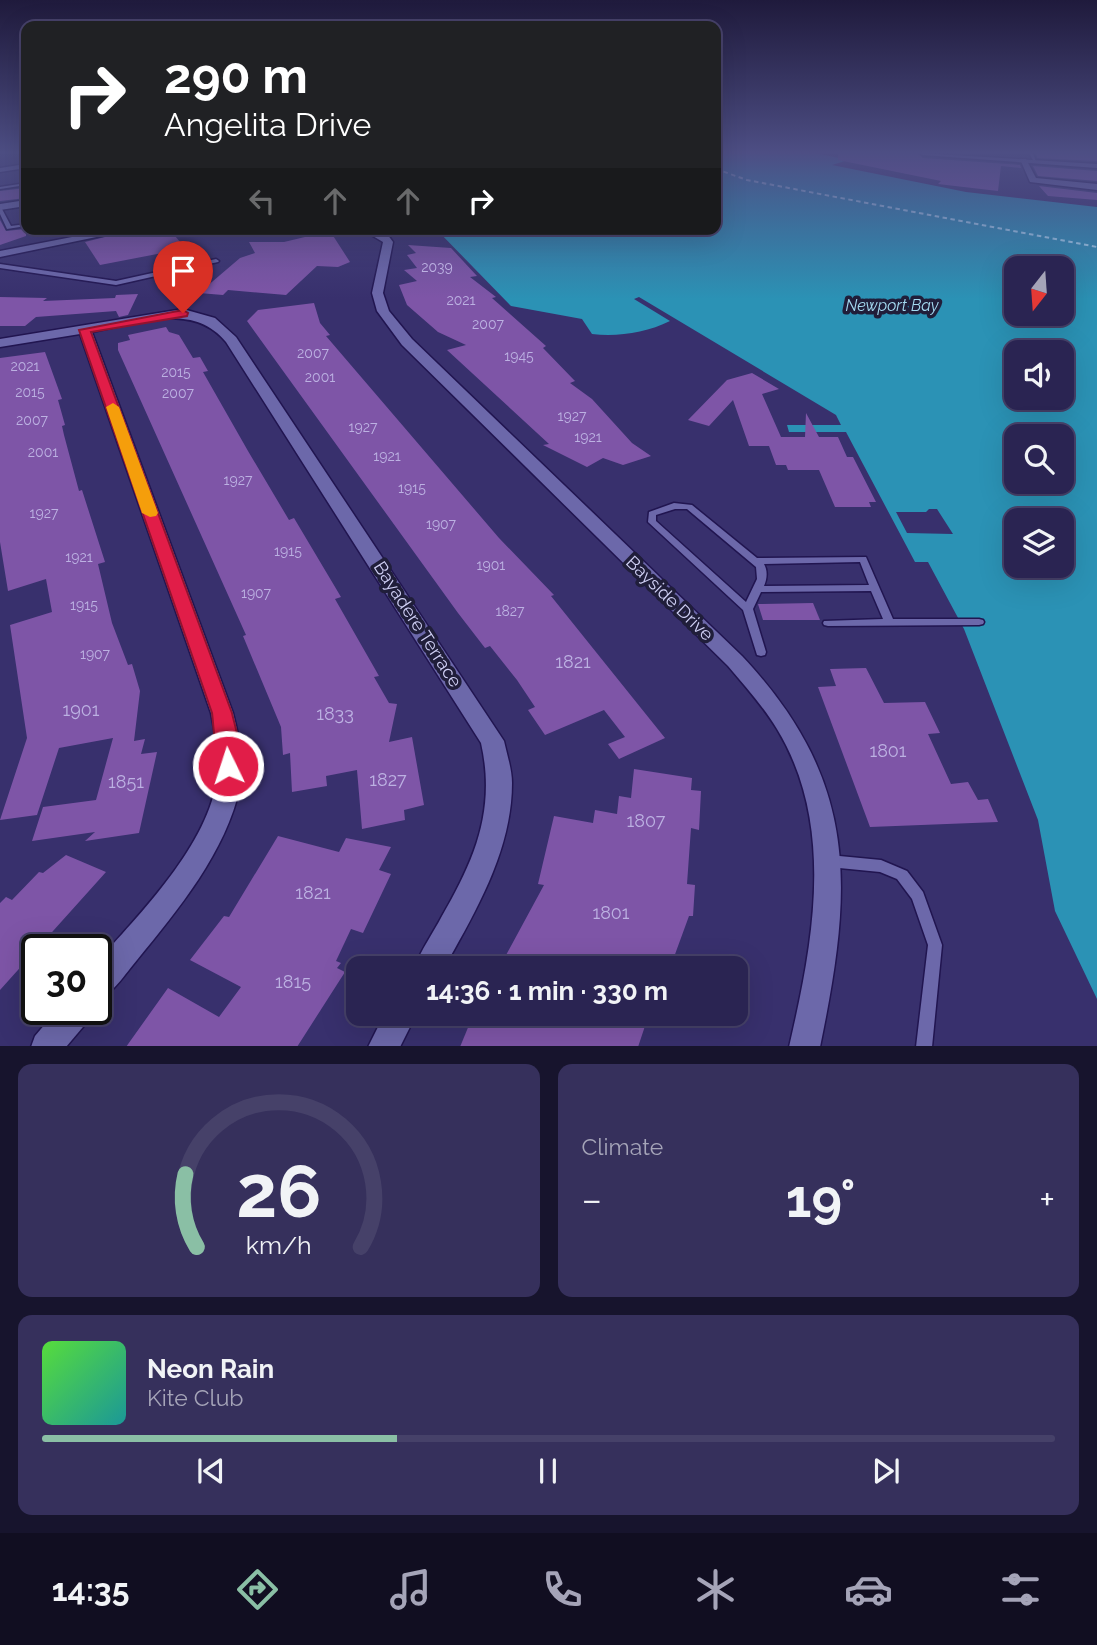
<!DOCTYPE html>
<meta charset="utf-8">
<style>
body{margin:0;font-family:Raleway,sans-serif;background:#36305c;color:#f1f3f6;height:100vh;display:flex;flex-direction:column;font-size:26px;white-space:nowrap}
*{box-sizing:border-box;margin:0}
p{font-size:23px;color:#a5a4b8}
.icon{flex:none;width:38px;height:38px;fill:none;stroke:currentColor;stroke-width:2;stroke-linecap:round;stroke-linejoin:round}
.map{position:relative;height:1046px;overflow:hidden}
.details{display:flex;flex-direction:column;gap:18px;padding:18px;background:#17142d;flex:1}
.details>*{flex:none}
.banner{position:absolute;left:21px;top:21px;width:700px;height:214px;border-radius:14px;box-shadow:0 7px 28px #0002,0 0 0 2px #464169;background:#202124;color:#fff;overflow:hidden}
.needle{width:46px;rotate:197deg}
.buttons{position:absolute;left:1004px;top:256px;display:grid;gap:14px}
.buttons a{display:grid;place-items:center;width:70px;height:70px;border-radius:14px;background:#2a2452;box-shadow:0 7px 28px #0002,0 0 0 2px #464169;font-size:35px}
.speed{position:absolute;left:21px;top:934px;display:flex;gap:14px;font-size:35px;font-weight:700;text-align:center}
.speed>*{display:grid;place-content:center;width:91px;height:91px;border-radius:50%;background:#2a2452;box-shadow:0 7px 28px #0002,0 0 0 2px #464169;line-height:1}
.speed .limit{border:4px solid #111;border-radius:10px;background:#fff;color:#111}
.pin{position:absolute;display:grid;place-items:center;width:60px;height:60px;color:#fff;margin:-72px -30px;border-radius:50% 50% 50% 0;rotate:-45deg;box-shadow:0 0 7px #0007}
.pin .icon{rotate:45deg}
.me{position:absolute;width:77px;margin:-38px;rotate:356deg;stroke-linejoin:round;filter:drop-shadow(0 0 5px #0008)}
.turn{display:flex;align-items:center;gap:24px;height:147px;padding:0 28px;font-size:32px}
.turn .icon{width:91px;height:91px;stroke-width:2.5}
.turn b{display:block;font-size:49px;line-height:60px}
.lanes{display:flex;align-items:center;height:66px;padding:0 28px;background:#0003;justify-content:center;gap:35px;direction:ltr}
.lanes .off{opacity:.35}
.big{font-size:52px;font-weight:700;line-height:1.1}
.details .card{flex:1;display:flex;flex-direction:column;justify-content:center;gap:10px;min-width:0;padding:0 24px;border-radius:14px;background:#36305c}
.details .dial{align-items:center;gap:0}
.dial svg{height:182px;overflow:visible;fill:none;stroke:#464169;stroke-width:7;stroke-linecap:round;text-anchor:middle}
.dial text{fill:#f1f3f6;stroke:none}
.song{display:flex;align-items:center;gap:21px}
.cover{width:84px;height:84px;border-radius:10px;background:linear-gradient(135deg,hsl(110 70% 55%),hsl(180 70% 35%))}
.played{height:7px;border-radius:4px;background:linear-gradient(90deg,#8abfa5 35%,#464169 35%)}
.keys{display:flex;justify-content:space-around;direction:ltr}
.heat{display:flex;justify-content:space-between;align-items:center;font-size:38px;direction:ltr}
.details .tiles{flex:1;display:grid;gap:18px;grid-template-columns:1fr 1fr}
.card:last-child{grid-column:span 2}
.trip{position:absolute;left:346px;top:956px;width:402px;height:70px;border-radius:14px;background:#2a2452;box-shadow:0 7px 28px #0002,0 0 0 2px #464169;font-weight:700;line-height:70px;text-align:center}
.tab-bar{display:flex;height:112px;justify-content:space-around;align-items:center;background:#110e21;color:#a5a4b8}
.tab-bar .icon{width:49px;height:49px}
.tab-bar .on{color:#8abfa5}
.tab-bar b{font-size:32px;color:#f1f3f6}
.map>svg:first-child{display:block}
.water{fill:#2b92b5;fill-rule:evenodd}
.pier{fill:#38306d}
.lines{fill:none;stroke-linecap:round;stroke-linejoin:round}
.ferry{stroke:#a4daf1;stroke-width:2;stroke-dasharray:4.5 3.5;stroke-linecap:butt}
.building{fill:#7e55a7}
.service-casing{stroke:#211550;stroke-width:3}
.minor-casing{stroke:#211550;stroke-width:3}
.tertiary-casing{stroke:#211550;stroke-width:3}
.secondary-casing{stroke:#211550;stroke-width:3}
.service{fill:#6c68aa;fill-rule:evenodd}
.minor{fill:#6c68aa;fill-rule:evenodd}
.tertiary{fill:#6c68aa;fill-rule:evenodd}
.secondary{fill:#6c68aa;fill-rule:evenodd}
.route{fill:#e11d48;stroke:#92132f;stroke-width:2}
.slow{fill:#f59e0b}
.labels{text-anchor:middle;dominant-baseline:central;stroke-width:7;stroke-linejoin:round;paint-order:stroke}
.number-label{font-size:14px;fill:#bcb1e2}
.far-water-label{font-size:16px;font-style:italic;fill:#a4daf1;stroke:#201e3a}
.street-label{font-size:18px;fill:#d0d0f5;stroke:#201e3a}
.near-number-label{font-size:18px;fill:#bcb1e2}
</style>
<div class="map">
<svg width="1097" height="1047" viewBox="0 0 1097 1047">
<rect width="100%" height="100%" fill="#38306d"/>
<!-- water -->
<path class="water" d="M716 153H815L848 160 832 165 966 192 1097 207V999L1055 911 1038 820 964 629 928 562H915L846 432H789L787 425H841L836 415 639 297 634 299 670 321C646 333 617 337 592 334L582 319 511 306 436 229H716ZM1017 268H1062V313H1017ZM1017 352H1062V397H1017ZM1017 436H1062V481H1017ZM1017 520H1062V565H1017Z"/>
<!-- pier -->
<path class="pier" d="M929 509H937L953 534 907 533 896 512H926Z"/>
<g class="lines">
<!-- ferry -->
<path class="ferry" d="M716 169 747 180 1097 247"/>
</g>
<!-- building -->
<g class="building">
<path d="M838 153H917L923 158 1020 165 1021 168 1001 166 998 191 938 184 941 181 838 160Z"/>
<path d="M1036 153H1097V161L1037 158Z"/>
<path d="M1033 166 1097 171V181L1038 176Z"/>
<path d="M1039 186 1097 193V200L1048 196Z"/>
<path d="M26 188V198L0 201V191Z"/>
<path d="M0 220 6 231 26 229V236L0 245Z"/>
<path d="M137 229H169L181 243 173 244 178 250 100 265 85 242Z"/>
<path d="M330 231 350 262 338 267 317 266 286 295 228 290 223 295 199 293 240 258 255 253 249 242H284Z"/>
<path d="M408 245 451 248 477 276 470 277 496 297 492 298 546 346 543 348 575 381 570 383 592 399 632 443 651 456 623 465 603 458 587 467 543 445 549 444 447 350 466 345 438 332 407 305 399 285 417 281 404 270 417 268 407 255 416 253Z"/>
<path d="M138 294 128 315 119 317 116 311 36 317 25 326H0V297L47 298 43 301 115 298 116 295Z"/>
<path d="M314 303 320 323 330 335 326 336 499 538 554 595 551 596 665 738 619 759 608 744 625 737 604 710 545 735 528 710 535 707 517 680 490 646 485 648 458 613 247 321 258 310Z"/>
<path d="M166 327 169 332 179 335 193 358 200 357 208 371 203 372 248 451 289 520 294 518 341 597 335 599 379 676 374 677 389 703 397 704 389 742 412 737 424 805 404 810 405 820 362 829 357 770 326 776 327 786 292 792 290 753 283 755 281 727 243 636 246 635 118 350V343L130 340 128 335Z"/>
<path d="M45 352 62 399 58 400 65 425 62 426 64 435 79 491 82 490 105 562 98 564 112 623 128 665 132 664 140 691 134 741 145 739 141 754 157 752 139 833 85 841 95 832 32 841 43 807 96 800 113 738 59 748 37 815 0 820 27 738 10 625 52 612 46 579 8 591 0 542V358Z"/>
<path d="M752 373 779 389 762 394 781 437H805L806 413 819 437H838L847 457H853L876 502H869L871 507H835L819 470H788L786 465H776L769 446H749L733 400 709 426 688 420 727 380Z"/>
<path d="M813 603 820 620H763L758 604Z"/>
<path d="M866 668 884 703 925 702 940 733 928 734 951 784 968 782 978 800 988 799 998 822 870 827 818 687 836 686 830 669Z"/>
<path d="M634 769 692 778 691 790 701 791 699 830 691 828 687 884 695 885 693 916H689L670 968H499L544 885 538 884 554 816 593 823 595 810 617 814 619 796 631 798Z"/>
<path d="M278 836 339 852 346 838 391 847 379 870 391 874 363 933 351 929 336 961 341 963 337 968 345 972 297 1047H126L168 988 219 1017 241 987 190 960 224 916 229 917Z"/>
<path d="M66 855 106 872 0 990V903L6 897 12 900 39 872 43 873Z"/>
<path d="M474 1013H640L648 1017 638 1047H460Z"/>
</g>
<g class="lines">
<!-- service casing -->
<g class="service-casing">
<g id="service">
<path d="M1029 153H1033L1036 162H1034Z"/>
<path d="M26 183V185L0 189V187Z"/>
<path d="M0 208 2 209 11 226 26 224V226L7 229 0 214Z"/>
<path d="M72 229H77L83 238 82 239H78Z"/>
<path d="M216 259 219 261 218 262 116 285 0 268V264L116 281Z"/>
<path d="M674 503 692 505 757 558 866 557 893 619H979L983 620 984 622 983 624 979 625 828 626 824 625 823 623 824 621 883 619 871 591 761 592 753 609 766 652 765 655 761 656 757 655 743 610 648 522 649 512ZM675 509H687L756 567 757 579 746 602 656 521V515ZM860 562 869 585 764 586C767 579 768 571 764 564Z"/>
<path d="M829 855 881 860 907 871 923 892 942 945 932 1047H916L928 945 912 899 897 879 880 872 829 867 824 865 822 861 824 857Z"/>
</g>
</g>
<!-- minor casing -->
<g class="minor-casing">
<g id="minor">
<path d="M1020 159H1026L1036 178 1097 184V190L1030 182Z"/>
<path d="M26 164V168L0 172V168Z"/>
<path d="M26 200V206L0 210V204Z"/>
<path d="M113 229H135L0 257V251Z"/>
<path d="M183 309 215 318 236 337 504 741C507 755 512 769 512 783 512 850 476 911 444 968H414C421 950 433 933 442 916 475 859 496 809 481 743L226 342C192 301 138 324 92 332L233 713C239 737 245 763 240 787 226 852 178 910 137 960 125 974 114 993 96 1001V963C139 915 210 843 217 777 220 755 215 734 211 713L80 334 0 347V339Z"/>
<path d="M57 1010H92L88 1021 66 1047H31L35 1036Z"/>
<path d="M385 1013H417L400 1047H368Z"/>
</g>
</g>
<!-- tertiary casing -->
<g class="tertiary-casing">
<path id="tertiary" d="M919 153 1097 164V168L923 155Z"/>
</g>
<!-- secondary casing -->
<g class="secondary-casing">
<path id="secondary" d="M361 229C374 229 386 230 393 242L383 293 389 311 412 339 742 656C860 782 853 887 820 1047H789C813 943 836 826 777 729 763 706 745 686 728 666L402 345 377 311 372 293 383 242Z"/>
</g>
<!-- service -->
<use href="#service" class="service"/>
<!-- minor -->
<use href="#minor" class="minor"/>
<!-- tertiary -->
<use href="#tertiary" class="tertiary"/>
<!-- secondary -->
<use href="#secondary" class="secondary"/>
</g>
<!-- sky -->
<linearGradient id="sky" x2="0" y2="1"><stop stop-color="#1f1a3c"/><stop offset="0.51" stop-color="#4d4e84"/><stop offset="1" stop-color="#4d4e84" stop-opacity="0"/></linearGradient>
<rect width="1097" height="299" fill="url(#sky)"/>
<!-- route -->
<path class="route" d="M183 310 188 313 187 316 91 332 232 713C236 731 245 755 236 773L228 775 221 773C215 763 214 728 212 713L79 330Z"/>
<!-- slow -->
<path class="slow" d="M113 403 119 407 158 513 156 516 150 517 142 513 106 407Z"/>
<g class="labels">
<!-- number labels -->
<g class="number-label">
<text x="437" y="267">2039</text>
<text x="461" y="300">2021</text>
<text x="488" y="324">2007</text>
<text x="313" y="353">2007</text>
<text x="519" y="356">1945</text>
<text x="25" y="366">2021</text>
<text x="176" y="372">2015</text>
<text x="320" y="377">2001</text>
<text x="30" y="392">2015</text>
<text x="178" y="393">2007</text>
<text x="572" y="416">1927</text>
<text x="32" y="420">2007</text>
<text x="363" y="427">1927</text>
<text x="588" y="437">1921</text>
<text x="43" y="452">2001</text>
<text x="387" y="456">1921</text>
<text x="238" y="480">1927</text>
<text x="412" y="488">1915</text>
<text x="44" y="513">1927</text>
<text x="441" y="524">1907</text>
<text x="288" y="551">1915</text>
<text x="79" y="557">1921</text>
<text x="491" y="565">1901</text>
<text x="256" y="593">1907</text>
<text x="84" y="605">1915</text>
<text x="510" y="611">1827</text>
<text x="95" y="654">1907</text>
</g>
<!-- far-water labels -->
<g class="far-water-label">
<text x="892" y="305">Newport Bay</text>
</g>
<!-- street labels -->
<g class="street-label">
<text transform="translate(670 598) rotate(44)">Bayside Drive</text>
<text transform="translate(418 624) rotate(57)">Bayadere Terrace</text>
</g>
<!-- near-number labels -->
<g class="near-number-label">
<text x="573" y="661">1821</text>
<text x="81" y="709">1901</text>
<text x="335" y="713">1833</text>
<text x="888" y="750">1801</text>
<text x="388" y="779">1827</text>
<text x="126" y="781">1851</text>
<text x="646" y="820">1807</text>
<text x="313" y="892">1821</text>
<text x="611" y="912">1801</text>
<text x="293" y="981">1815</text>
</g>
</g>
</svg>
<div class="buttons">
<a><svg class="needle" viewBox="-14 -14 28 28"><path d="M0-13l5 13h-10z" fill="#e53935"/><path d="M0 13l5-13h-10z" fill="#a5a4b8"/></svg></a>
<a><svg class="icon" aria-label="sound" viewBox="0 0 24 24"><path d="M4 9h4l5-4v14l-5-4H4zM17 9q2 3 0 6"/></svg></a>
<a><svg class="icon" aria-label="search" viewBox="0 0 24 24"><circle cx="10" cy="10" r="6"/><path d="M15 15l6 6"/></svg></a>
<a><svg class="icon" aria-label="layers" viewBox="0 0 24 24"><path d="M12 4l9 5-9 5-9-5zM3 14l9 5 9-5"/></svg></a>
</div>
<div class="speed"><div class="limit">30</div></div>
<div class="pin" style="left:183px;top:313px;background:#d93025"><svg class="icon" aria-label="arrive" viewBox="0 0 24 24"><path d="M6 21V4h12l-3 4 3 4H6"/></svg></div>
<svg class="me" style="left:228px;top:766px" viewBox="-20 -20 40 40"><circle r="17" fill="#e11d48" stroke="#fff" stroke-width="3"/><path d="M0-11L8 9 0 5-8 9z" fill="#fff"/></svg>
<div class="trip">14:36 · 1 min · 330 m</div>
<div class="banner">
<div class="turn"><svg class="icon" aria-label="right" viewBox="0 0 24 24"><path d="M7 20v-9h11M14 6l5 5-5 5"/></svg><div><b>290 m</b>Angelita Drive</div></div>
<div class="lanes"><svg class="icon off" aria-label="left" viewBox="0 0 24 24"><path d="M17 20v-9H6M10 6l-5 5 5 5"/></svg><svg class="icon off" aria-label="ahead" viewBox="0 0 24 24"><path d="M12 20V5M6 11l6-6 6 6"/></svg><svg class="icon off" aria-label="ahead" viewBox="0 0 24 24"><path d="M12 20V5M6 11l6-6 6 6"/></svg><svg class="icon" aria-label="right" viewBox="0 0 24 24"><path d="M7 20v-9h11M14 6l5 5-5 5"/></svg></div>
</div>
</div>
<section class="details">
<div class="tiles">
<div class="card dial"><svg viewBox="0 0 100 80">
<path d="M14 69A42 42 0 1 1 86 69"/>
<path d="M14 69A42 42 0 0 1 9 37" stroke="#8abfa5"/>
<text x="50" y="56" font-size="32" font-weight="700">26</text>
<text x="50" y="72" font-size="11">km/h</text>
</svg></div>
<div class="card"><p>Climate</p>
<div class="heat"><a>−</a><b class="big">19°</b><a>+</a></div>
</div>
<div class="card">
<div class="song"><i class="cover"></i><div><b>Neon Rain</b><p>Kite Club</p></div></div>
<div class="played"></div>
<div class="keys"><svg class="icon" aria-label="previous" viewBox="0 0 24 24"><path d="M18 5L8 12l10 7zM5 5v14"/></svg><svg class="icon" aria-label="pause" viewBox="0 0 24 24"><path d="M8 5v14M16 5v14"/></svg><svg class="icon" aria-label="next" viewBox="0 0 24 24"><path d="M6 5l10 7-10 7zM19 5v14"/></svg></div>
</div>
</div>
</section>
<nav class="tab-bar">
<b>14:35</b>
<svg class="icon on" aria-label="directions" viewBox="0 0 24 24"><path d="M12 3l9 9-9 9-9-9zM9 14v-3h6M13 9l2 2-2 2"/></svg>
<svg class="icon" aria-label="music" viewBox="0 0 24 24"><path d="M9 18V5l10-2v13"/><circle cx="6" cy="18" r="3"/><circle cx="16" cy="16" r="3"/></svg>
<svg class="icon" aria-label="phone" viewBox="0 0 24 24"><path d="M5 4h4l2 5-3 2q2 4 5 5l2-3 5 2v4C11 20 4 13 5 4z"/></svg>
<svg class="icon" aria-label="climate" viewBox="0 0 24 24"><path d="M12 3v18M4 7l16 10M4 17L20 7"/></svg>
<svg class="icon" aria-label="car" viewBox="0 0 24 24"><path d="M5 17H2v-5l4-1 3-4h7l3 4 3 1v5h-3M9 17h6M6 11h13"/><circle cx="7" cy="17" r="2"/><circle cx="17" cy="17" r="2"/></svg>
<svg class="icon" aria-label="filters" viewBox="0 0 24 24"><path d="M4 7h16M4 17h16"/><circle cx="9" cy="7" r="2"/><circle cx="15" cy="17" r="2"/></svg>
</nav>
